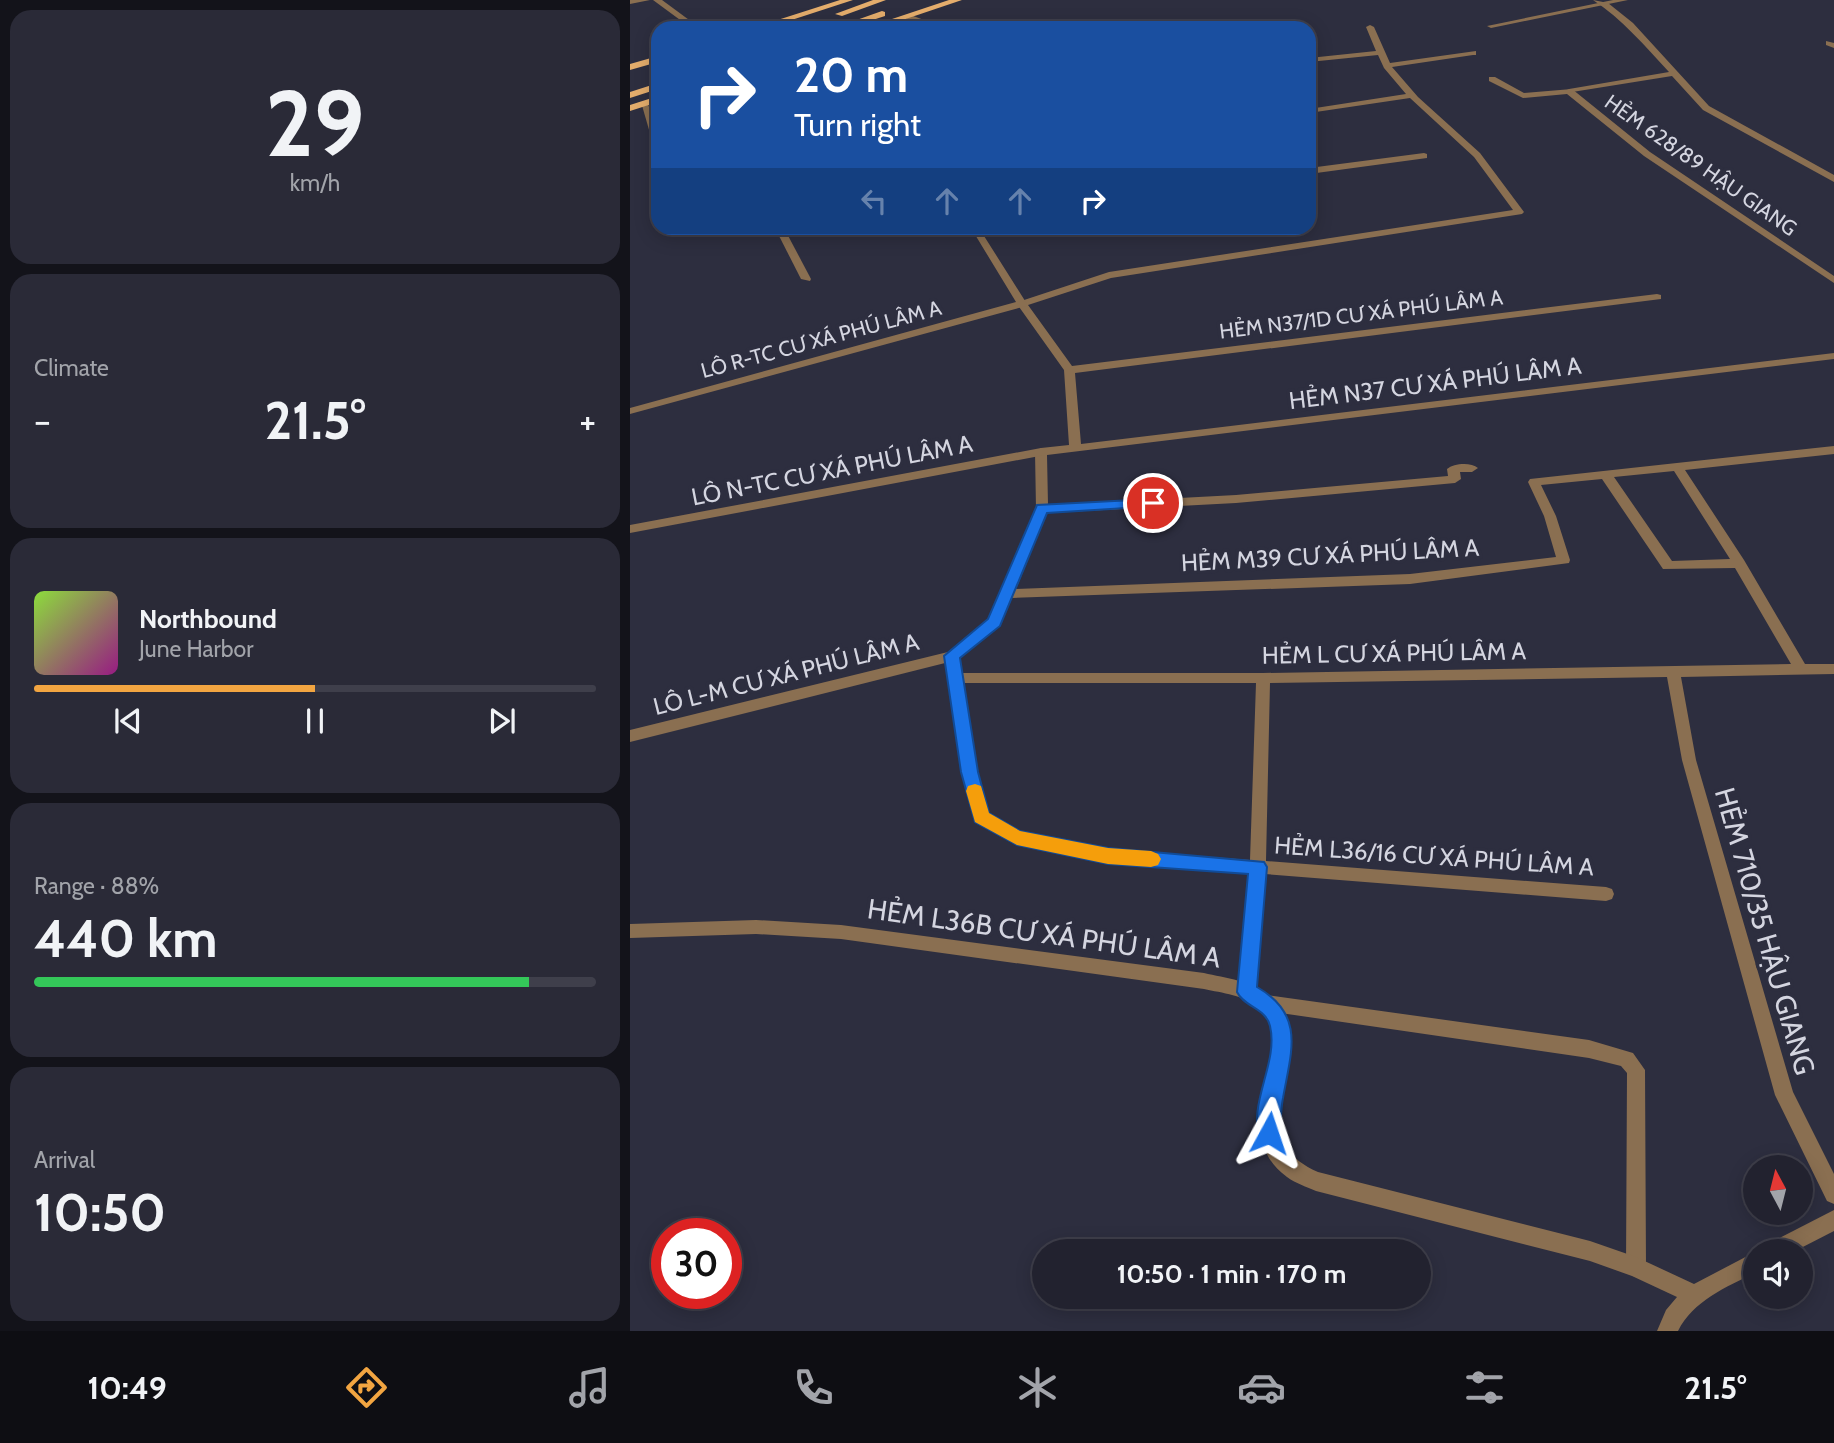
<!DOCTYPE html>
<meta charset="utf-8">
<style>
body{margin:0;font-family:Cabin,sans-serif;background:#2a2a37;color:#f1f3f6;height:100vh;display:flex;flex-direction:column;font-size:26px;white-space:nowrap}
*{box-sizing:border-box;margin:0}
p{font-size:23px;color:#a2a4aa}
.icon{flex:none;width:38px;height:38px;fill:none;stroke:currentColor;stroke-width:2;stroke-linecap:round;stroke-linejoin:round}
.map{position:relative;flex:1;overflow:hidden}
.panel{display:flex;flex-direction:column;gap:10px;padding:10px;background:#13131a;width:630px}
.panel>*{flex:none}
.guide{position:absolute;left:21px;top:21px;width:665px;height:214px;border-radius:21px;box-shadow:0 4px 18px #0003,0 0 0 2px #3f3f4b;background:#1a4fa0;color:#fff;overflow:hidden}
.needle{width:46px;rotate:353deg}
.tools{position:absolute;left:1113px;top:1155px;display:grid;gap:14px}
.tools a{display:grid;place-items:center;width:70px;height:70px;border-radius:50%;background:#22222f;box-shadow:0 4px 18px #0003,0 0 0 2px #3f3f4b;font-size:35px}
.speed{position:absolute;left:21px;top:1218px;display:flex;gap:14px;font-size:35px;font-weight:700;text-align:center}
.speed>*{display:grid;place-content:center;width:91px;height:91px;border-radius:50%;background:#22222f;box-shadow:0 4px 18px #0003,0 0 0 2px #3f3f4b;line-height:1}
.speed .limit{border:10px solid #d22;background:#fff;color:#111}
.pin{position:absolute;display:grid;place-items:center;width:60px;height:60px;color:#fff;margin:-30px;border:4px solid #fff;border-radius:50%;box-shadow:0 2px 7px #0007}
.me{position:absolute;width:77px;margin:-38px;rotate:5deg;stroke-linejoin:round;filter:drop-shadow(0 0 5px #0008)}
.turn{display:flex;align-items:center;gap:24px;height:147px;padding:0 28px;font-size:32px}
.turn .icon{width:91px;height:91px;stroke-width:2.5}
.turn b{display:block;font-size:49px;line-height:60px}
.lanes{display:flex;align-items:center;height:66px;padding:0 28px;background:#0003;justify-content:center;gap:35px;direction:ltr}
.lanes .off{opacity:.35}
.big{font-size:52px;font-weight:700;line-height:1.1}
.panel .tile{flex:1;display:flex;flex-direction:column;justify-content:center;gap:10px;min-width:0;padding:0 24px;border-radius:21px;background:#2a2a37}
.panel .dial{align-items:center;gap:0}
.dial b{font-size:91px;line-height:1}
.song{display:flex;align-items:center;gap:21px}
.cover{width:84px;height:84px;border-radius:10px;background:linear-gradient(135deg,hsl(90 70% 55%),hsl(310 70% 35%))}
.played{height:7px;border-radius:4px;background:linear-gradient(90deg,#f2a541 50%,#3f3f4b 50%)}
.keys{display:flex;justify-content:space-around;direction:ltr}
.heat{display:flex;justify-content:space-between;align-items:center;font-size:38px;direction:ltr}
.charge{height:10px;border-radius:5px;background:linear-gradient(90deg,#34c759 88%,#3f3f4b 0)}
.trip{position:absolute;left:402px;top:1239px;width:399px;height:70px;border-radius:35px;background:#22222f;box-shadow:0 4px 18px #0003,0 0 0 2px #3f3f4b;font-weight:700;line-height:70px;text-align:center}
.tab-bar{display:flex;height:112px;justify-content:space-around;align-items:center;background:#0e0e13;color:#a2a4aa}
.tab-bar .icon{width:49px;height:49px}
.tab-bar .current{color:#f2a541}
.tab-bar b{font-size:32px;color:#f1f3f6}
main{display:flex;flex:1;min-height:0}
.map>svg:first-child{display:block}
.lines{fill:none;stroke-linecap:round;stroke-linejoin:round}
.service{fill:#8a6f51;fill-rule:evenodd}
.minor{fill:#8a6f51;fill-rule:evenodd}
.primary{fill:#e4ad6c;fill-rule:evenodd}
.route{fill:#1a73e8;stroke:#114b97;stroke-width:2}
.slow{fill:#f59e0b}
.labels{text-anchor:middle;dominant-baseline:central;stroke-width:7;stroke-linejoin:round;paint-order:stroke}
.far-street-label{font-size:21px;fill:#d4d5e0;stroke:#2d2e3f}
.street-label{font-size:24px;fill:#d4d5e0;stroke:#2d2e3f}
.near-street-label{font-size:28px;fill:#d4d5e0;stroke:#2d2e3f}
</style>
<main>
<section class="panel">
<div class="tile dial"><b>29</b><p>km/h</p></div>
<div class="tile"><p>Climate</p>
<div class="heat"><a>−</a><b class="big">21.5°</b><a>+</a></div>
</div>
<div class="tile">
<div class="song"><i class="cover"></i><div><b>Northbound</b><p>June Harbor</p></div></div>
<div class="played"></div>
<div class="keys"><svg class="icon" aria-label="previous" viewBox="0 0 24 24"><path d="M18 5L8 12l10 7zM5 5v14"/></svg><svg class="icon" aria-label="pause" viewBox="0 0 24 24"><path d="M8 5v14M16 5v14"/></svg><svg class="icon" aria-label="next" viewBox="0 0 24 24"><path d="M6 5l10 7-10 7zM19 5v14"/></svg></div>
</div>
<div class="tile"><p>Range · 88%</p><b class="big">440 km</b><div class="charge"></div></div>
<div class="tile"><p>Arrival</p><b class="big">10:50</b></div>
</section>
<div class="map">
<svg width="1204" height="1331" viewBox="0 0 1204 1331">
<rect width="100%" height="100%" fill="#2d2e3f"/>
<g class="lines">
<!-- service -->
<g class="service">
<path d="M0 0H20L0 4Z"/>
<path d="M23 0H32L70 28H61Z"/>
<path d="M983 0H998L861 28 857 26Z"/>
<path d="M278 14 310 26 311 28H301L275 18Z"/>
<path d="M740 25 744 27 760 63 846 51V55H843L762 67 788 97 850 153 894 212 892 214 481 278 398 305 442 366 1027 294 1031 295V299L445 373 451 444 1204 353V359L417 455 418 505 606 495 818 476 817 469C824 463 841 462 848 468L842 472H830L831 479 825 483 606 503 417 513 386 589 780 574 926 557 914 516 898 482 900 479 1204 446V454L1055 470 1114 560 1175 664H1204V674L1051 677 1066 760 1163 1092 1204 1174V1204L1197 1201 1145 1095 1052 760 1037 677 640 683 636 861 976 887 982 889 984 894 982 899 976 901 635 874 626 992 623 998 617 1000 611 998 608 992 619 873 478 863 387 845 346 822 344 817 331 772 315 656 359 619 406 509 405 452 411 448 439 445 434 370 387 304 388 302 479 272 883 210 844 157 780 98 679 113V109L776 94 754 68 748 55 679 62V58L746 51 736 27ZM1044 471 1100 559 1042 561 984 477ZM972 479 1033 569 1105 568 1161 664 633 673H331L329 658 370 625 382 598 780 584 939 563 940 560 926 516 911 485ZM333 683H626L620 860 478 849 390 832 359 813 347 772Z"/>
<path d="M859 77H865L894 93 942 89 1020 152 1204 276V283L1014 156 937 94 893 98 859 81Z"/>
<path d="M794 153 797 154V158L679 174V168Z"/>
<path d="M637 995 959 1040 1003 1053 1015 1070 1016 1267 1013 1274 1006 1277 999 1274 996 1267 997 1073 991 1066 959 1058 637 1011 631 1009 628 1003 631 997Z"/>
</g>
<!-- minor -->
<g class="minor">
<path d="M963 0 978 3 1003 23 1079 106 1204 175V182L1073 110 1042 76 936 93 935 91 939 89 1039 72C1015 46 992 19 963 0Z"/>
<path d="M1196 41 1204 43V48L1196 45Z"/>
<path d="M11 102 18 104 28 134V150L24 147Z"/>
<path d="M145 228H154L181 279 180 281 171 279Z"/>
<path d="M341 228H349L397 304 396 306 0 414V408L386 302Z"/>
<path d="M411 448 415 449V455L0 533V525Z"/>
<path d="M322 651 327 652 329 656 327 660 0 742V730Z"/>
<path d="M126 920 211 925 574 973C595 978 623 981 640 996 700 1049 598 1132 688 1172L960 1241 1006 1257 1064 1284 1125 1252V1273C1096 1287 1063 1301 1048 1331H1027L1036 1310 1047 1297 1002 1276 960 1261 686 1191C677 1187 665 1183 657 1177 593 1131 673 1052 629 1009 615 995 592 993 574 989L211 939 126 934 0 938V924Z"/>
<path d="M1204 1210V1231L1165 1251H1135L1138 1244Z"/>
</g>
<!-- primary -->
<g class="primary">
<path d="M210 0H223L137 28H123Z"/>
<path d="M243 0H256L212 16 205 14Z"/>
<path d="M319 0H332L249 28H235Z"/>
<path d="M252 11 255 12V16L218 28H204Z"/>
<path d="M28 56V62L0 70V64Z"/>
<path d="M28 83V89L0 98V92Z"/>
<path d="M28 96V102L0 111V105Z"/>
</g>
</g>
<!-- route -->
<path class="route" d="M523 499 528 500V506L417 513 370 626 330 658 348 772 359 813 390 831 478 848 634 862 637 867 627 987C676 1015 661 1052 653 1098 650 1112 652 1128 647 1141L639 1144 631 1141C616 1105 649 1064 640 1026 636 1008 614 1007 607 992L618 874 478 864 387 845 345 822 331 772 314 656 358 619 407 505Z"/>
<!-- slow -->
<path class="slow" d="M345 784 351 786 359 813 390 831 478 848 521 851 528 854 531 859 528 865 521 867 478 864 387 845 345 822 336 791 338 786Z"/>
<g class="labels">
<!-- far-street labels -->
<g class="far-street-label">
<text transform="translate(1071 165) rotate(35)">HẺM 628/89 HẬU GIANG</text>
<text transform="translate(731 314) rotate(-7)">HẺM N37/1D CƯ XÁ PHÚ LÂM A</text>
<text transform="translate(191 339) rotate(-15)">LÔ R-TC CƯ XÁ PHÚ LÂM A</text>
</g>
<!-- street labels -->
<g class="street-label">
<text transform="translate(805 383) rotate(-7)">HẺM N37 CƯ XÁ PHÚ LÂM A</text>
<text transform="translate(202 470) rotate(-11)">LÔ N-TC CƯ XÁ PHÚ LÂM A</text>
<text transform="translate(700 555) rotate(-3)">HẺM M39 CƯ XÁ PHÚ LÂM A</text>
<text transform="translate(764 653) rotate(-1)">HẺM L CƯ XÁ PHÚ LÂM A</text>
<text transform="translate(156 674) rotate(-14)">LÔ L-M CƯ XÁ PHÚ LÂM A</text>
<text transform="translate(804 856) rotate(4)">HẺM L36/16 CƯ XÁ PHÚ LÂM A</text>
</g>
<!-- near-street labels -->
<g class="near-street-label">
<text transform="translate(1135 931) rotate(74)">HẺM 710/35 HẬU GIANG</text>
<text transform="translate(414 933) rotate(8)">HẺM L36B CƯ XÁ PHÚ LÂM A</text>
</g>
</g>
</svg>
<div class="tools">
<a><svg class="needle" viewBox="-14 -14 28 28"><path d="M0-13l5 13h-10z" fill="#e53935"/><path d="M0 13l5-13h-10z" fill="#a2a4aa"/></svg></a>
<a><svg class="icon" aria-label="sound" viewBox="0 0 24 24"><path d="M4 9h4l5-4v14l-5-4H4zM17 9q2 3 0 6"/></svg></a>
</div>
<div class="speed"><div class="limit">30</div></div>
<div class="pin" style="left:523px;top:503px;background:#d93025"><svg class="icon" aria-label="arrive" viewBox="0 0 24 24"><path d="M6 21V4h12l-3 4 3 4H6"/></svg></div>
<svg class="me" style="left:639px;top:1133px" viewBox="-20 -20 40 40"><path d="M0-17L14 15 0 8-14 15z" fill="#1a73e8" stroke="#fff" stroke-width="4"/></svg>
<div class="trip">10:50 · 1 min · 170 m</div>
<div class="guide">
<div class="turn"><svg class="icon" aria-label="right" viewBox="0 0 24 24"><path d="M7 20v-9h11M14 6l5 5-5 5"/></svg><div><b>20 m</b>Turn right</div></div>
<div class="lanes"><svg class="icon off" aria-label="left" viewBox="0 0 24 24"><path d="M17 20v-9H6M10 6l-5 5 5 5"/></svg><svg class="icon off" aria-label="ahead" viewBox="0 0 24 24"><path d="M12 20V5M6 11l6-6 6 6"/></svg><svg class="icon off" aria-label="ahead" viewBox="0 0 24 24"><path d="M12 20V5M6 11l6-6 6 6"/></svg><svg class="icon" aria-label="right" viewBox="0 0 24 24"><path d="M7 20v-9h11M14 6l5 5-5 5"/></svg></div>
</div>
</div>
</main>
<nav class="tab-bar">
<b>10:49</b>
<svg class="icon current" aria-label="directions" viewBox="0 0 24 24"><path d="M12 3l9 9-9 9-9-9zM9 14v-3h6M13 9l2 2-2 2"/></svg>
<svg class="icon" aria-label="music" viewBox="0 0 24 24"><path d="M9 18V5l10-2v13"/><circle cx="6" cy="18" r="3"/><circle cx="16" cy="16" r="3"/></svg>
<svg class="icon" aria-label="phone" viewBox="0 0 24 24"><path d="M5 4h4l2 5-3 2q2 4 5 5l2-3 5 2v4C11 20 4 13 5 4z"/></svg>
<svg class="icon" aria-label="climate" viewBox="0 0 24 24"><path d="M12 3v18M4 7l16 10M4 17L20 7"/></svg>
<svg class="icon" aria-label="car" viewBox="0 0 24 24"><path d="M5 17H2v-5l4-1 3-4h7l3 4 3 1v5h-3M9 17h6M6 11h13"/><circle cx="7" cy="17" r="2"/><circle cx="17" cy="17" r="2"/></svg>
<svg class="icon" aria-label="filters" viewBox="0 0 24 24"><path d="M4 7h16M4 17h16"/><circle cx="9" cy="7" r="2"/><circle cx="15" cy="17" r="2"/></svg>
<b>21.5°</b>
</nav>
